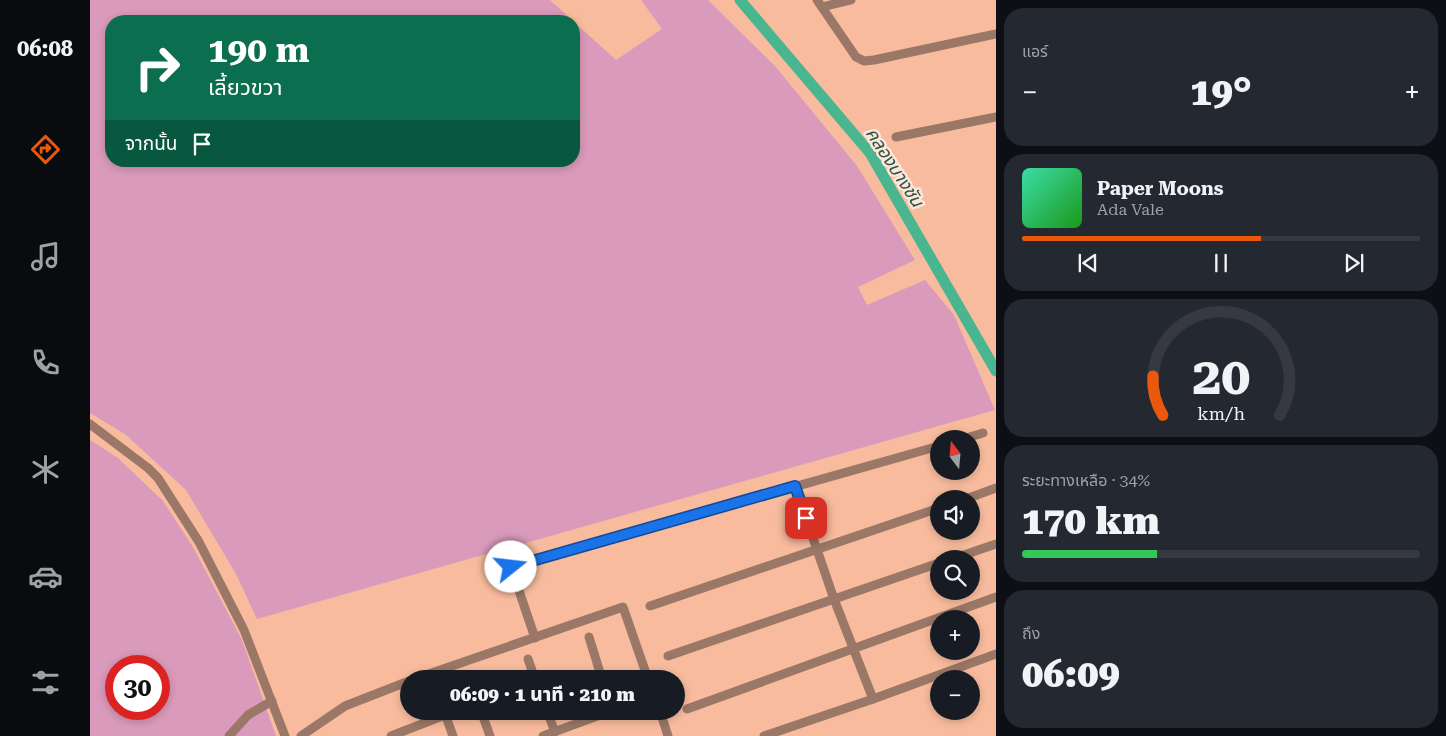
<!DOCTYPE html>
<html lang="th">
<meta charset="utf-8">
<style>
body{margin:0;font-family:"Roboto Serif","Noto Sans Thai",serif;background:#242831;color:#f1f3f6;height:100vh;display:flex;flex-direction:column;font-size:19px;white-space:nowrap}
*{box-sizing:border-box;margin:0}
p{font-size:16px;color:#9ea1a6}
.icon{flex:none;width:28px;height:28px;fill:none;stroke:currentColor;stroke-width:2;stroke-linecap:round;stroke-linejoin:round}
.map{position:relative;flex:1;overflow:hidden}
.side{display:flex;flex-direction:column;gap:8px;padding:8px;background:#0d0f14;width:450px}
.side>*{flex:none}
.hud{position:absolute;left:15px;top:15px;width:475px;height:152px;border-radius:20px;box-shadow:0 2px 8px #0003;background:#0b6e4f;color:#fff;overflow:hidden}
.needle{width:32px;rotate:344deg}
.tools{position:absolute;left:840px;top:430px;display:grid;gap:10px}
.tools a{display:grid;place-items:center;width:50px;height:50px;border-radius:50%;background:#171b24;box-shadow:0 2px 8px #0003;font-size:25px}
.speed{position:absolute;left:15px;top:655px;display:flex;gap:10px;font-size:25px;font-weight:700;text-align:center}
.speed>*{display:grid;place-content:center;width:65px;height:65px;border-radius:50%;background:#171b24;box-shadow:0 2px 8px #0003;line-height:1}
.speed .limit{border:8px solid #d22;background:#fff;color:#111}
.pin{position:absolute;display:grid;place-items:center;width:42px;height:42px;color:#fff;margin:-21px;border-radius:10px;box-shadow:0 2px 8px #0006}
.me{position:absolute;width:55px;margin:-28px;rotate:74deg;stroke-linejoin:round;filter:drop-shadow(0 0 4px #0008)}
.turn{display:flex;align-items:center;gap:18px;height:105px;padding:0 20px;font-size:22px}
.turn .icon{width:65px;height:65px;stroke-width:2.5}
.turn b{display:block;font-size:35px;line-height:42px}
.then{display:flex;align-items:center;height:48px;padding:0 20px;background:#0003;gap:10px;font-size:19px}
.big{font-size:38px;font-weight:800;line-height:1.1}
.side .tile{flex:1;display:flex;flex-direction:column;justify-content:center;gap:8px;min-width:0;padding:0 18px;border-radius:20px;background:#242831}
.side .dial{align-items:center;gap:0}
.dial svg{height:130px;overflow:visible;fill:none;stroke:#363941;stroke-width:7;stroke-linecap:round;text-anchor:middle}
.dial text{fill:#f1f3f6;stroke:none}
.song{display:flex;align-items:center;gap:15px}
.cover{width:60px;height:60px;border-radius:8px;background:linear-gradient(135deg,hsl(160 70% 55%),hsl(120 70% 35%))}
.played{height:5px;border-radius:2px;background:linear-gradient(90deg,#ea580c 60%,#363941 60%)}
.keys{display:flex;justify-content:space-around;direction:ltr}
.heat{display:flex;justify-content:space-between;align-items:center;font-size:28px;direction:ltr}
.charge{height:8px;border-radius:4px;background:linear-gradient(90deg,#34c759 34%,#363941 0)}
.trip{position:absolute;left:310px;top:670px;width:285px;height:50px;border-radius:25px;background:#171b24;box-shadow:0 2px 8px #0003;font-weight:800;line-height:50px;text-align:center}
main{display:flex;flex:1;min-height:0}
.tab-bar{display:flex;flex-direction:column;width:90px;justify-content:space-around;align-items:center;background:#090b0e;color:#9ea1a6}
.tab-bar .icon{width:35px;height:35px}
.tab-bar .active{color:#ea580c}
.tab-bar b{font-size:22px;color:#f1f3f6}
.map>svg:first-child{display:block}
.green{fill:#da9abb;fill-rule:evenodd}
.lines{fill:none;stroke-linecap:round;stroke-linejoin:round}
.canal{stroke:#4ab690;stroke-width:11}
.minor{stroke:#9a7766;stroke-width:9}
.route-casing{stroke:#114b97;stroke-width:12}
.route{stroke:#1a73e8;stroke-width:9}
.labels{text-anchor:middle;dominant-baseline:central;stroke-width:5;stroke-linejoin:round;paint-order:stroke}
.water-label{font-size:18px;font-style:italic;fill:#285544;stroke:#fee6da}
</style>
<main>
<nav class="tab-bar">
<b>06:08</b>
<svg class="icon active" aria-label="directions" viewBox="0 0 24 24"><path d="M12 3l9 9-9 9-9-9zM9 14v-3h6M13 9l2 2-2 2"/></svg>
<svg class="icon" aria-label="music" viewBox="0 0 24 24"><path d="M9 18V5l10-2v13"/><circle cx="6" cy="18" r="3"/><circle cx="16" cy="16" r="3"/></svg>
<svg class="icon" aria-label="phone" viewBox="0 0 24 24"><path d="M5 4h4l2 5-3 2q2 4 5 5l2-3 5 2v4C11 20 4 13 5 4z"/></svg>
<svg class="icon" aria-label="climate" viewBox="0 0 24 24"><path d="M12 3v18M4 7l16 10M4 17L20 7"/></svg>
<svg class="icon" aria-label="car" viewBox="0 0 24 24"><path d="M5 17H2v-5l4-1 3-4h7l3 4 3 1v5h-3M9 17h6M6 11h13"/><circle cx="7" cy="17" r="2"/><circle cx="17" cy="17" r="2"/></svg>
<svg class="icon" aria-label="filters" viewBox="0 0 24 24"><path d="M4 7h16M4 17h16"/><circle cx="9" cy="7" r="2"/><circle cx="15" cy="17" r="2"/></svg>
</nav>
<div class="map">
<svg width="906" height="736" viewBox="0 0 906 736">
<rect width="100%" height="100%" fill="#f8bb9d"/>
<!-- green -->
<g class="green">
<path d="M0 0H460L483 21H21V161H484V22L526 60 572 29 551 0H618L685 66 767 166 825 260 768 287 777 305 835 280 864 315 905 410 167 619 146 574 96 490 35 434 0 413Z"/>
<path d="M0 440 28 458 73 501 103 547 152 640 186 736H0ZM26 666H69V709H26Z"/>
</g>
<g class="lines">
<!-- canal -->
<path class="canal" d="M650 0 780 153 906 371"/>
<!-- minor -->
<g class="minor">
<path d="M727 0 766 57 774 61 784 60 906 34"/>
<path d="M732 7 761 0"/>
<path d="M806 137 906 117"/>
<path d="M0 424 58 468 68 478 109 542 154 630 195 736"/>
<path d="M873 439 893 433"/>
<path d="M705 486 744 599 783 699"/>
<path d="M876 499 906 488"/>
<path d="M862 559 906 544"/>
<path d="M560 606 849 508"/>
<path d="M499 637 512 679"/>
<path d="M445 638 421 567 849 446"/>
<path d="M578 656 849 563"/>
<path d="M438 659 445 679"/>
<path d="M378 677 379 679"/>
<path d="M324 679 533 607 558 679"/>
<path d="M597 709 906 597"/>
<path d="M354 711 363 736"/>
<path d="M391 711 400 736"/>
<path d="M457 711 465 732"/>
<path d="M570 711 578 736"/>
<path d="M139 736 158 715 182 701"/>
<path d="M211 736 255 706 319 681"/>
<path d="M301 736 355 715"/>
<path d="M453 736 521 711"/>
<path d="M674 736 783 699 906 654"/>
</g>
</g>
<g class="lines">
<!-- route casing -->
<g class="route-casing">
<path id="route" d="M421 567 705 486 716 518"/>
</g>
<!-- route -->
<use href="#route" class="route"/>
</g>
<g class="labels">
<!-- water labels -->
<g class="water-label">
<text transform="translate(805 167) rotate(57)">คลองบางชัน</text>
</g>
</g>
</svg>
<div class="tools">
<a><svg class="needle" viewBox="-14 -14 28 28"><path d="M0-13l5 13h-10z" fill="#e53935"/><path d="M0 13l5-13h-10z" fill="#9ea1a6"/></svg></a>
<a><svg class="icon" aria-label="sound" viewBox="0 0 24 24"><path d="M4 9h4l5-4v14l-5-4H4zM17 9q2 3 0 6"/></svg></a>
<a><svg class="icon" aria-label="search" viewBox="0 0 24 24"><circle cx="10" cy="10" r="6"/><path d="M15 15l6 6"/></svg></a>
<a>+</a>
<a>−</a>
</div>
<div class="speed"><div class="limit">30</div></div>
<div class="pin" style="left:716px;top:518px;background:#d93025"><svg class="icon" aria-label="arrive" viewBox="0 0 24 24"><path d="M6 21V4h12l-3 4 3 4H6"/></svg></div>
<svg class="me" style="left:421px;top:567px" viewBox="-20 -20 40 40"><circle r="19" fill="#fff"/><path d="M0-13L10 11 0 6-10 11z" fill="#1a73e8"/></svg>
<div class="trip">06:09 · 1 นาที · 210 m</div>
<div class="hud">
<div class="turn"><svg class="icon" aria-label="right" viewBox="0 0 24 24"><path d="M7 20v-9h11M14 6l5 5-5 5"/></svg><div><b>190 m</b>เลี้ยวขวา</div></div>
<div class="then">จากนั้น<svg class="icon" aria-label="arrive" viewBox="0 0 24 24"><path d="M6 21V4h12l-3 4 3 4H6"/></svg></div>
</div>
</div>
<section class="side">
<div class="tile"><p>แอร์</p>
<div class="heat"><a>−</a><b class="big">19°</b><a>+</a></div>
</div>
<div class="tile">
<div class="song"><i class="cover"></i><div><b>Paper Moons</b><p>Ada Vale</p></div></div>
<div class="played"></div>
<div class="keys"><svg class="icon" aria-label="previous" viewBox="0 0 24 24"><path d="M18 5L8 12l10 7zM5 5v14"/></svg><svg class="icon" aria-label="pause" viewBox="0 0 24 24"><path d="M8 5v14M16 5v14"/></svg><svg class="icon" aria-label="next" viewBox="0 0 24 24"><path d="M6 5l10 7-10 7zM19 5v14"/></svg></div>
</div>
<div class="tile dial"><svg viewBox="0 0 100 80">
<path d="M14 69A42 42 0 1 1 86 69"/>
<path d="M14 69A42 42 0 0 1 8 45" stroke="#ea580c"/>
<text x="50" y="56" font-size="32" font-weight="700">20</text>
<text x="50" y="72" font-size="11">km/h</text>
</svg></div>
<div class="tile"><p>ระยะทางเหลือ · 34%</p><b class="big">170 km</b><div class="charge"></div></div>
<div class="tile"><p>ถึง</p><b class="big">06:09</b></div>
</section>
</main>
